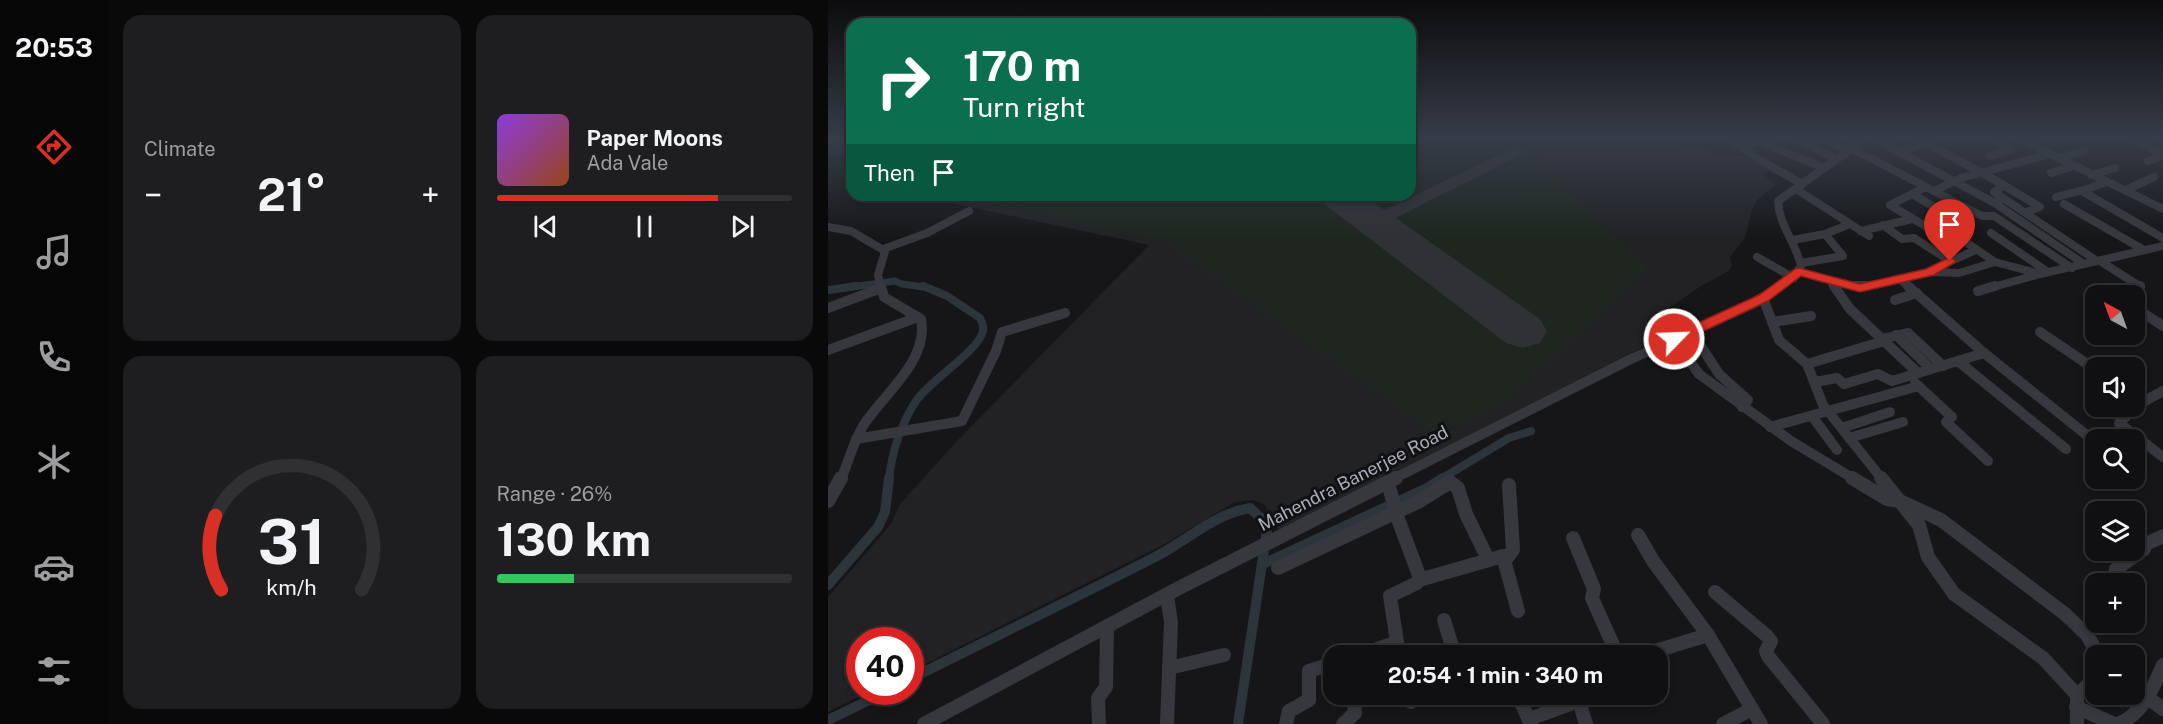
<!DOCTYPE html>
<meta charset="utf-8">
<style>
body{margin:0;font-family:"Public Sans",sans-serif;background:#1e1e20;color:#f1f3f6;height:100vh;display:flex;flex-direction:column;font-size:22px;white-space:nowrap}
*{box-sizing:border-box;margin:0}
p{font-size:20px;color:#9c9d9f}
.icon{flex:none;width:33px;height:33px;fill:none;stroke:currentColor;stroke-width:2;stroke-linecap:round;stroke-linejoin:round}
.map{position:relative;flex:1;overflow:hidden}
.drawer{display:flex;flex-direction:column;gap:15px;padding:15px;background:#09090a;width:720px}
.drawer>*{flex:none}
.top-card{position:absolute;left:18px;top:18px;width:570px;height:183px;border-radius:18px;box-shadow:0 3px 9px #0003,0 0 0 2px #303032;background:#0b6e4f;color:#fff;overflow:hidden}
.needle{width:39px;rotate:319deg}
.tools{position:absolute;left:1257px;top:285px;display:grid;gap:12px}
.tools a{display:grid;place-items:center;width:60px;height:60px;border-radius:12px;background:#101012;box-shadow:0 3px 9px #0003,0 0 0 2px #303032;font-size:30px}
.speed{position:absolute;left:18px;top:627px;display:flex;gap:12px;font-size:30px;font-weight:700;text-align:center}
.speed>*{display:grid;place-content:center;width:78px;height:78px;border-radius:50%;background:#101012;box-shadow:0 3px 9px #0003,0 0 0 2px #303032;line-height:1}
.speed .limit{border:9px solid #d22;background:#fff;color:#111}
.pin{position:absolute;display:grid;place-items:center;width:51px;height:51px;color:#fff;margin:-62px -26px;border-radius:50% 50% 50% 0;rotate:-45deg;box-shadow:0 0 6px #0007}
.pin .icon{rotate:45deg}
.me{position:absolute;width:66px;margin:-33px;rotate:66deg;stroke-linejoin:round;filter:drop-shadow(0 0 4px #0008)}
.turn{display:flex;align-items:center;gap:21px;height:126px;padding:0 18px;font-size:27px}
.turn .icon{width:78px;height:78px;stroke-width:2.5}
.turn b{display:block;font-size:42px;line-height:51px}
.then{display:flex;align-items:center;height:57px;padding:0 18px;background:#0003;gap:12px;font-size:22px}
.big{font-size:45px;font-weight:700;line-height:1.1}
.drawer .tile{flex:1;display:flex;flex-direction:column;justify-content:center;gap:9px;min-width:0;padding:0 21px;border-radius:18px;background:#1e1e20}
.drawer .dial{align-items:center;gap:0}
.dial svg{height:156px;overflow:visible;fill:none;stroke:#303032;stroke-width:7;stroke-linecap:round;text-anchor:middle}
.dial text{fill:#f1f3f6;stroke:none}
.song{display:flex;align-items:center;gap:18px}
.cover{width:72px;height:72px;border-radius:9px;background:linear-gradient(135deg,hsl(270 70% 55%),hsl(20 70% 35%))}
.played{height:6px;border-radius:3px;background:linear-gradient(90deg,#d93025 75%,#303032 75%)}
.keys{display:flex;justify-content:space-around;direction:ltr}
.heat{display:flex;justify-content:space-between;align-items:center;font-size:33px;direction:ltr}
.charge{height:9px;border-radius:4px;background:linear-gradient(90deg,#34c759 26%,#303032 0)}
.drawer .tiles{flex:1;display:grid;gap:15px;grid-template-columns:repeat(2,1fr)}
.trip{position:absolute;left:495px;top:645px;width:345px;height:60px;border-radius:18px;background:#101012;box-shadow:0 3px 9px #0003,0 0 0 2px #303032;font-weight:700;line-height:60px;text-align:center}
main{display:flex;flex:1;min-height:0}
.tab-bar{display:flex;flex-direction:column;width:108px;justify-content:space-around;align-items:center;background:#060607;color:#9c9d9f}
.tab-bar .icon{width:42px;height:42px}
.tab-bar .selected{color:#d93025}
.tab-bar b{font-size:27px;color:#f1f3f6}
.map>svg:first-child{display:block}
.built{fill:#222225}
.green{fill:#1e261f}
.lines{fill:none;stroke-linecap:round;stroke-linejoin:round}
.canal-far2{stroke:#2c353c;stroke-width:7}
.canal-far1{stroke:#2c353c;stroke-width:8}
.canal{stroke:#2c353c;stroke-width:10}
.taxiway{fill:#303135;fill-rule:evenodd}
.runway{fill:#303135;fill-rule:evenodd}
.minor-far2{stroke:#37383d;stroke-width:8}
.minor-far1{stroke:#37383d;stroke-width:10}
.minor{stroke:#37383d;stroke-width:14}
.route{fill:#d93025;stroke:#8d1f18;stroke-width:1.5}
.labels{text-anchor:middle;dominant-baseline:central;stroke-width:6;stroke-linejoin:round;paint-order:stroke}
.street-label{font-size:18px;fill:#a8adb8;stroke:#111113}
</style>
<main>
<nav class="tab-bar">
<b>20:53</b>
<svg class="icon selected" aria-label="directions" viewBox="0 0 24 24"><path d="M12 3l9 9-9 9-9-9zM9 14v-3h6M13 9l2 2-2 2"/></svg>
<svg class="icon" aria-label="music" viewBox="0 0 24 24"><path d="M9 18V5l10-2v13"/><circle cx="6" cy="18" r="3"/><circle cx="16" cy="16" r="3"/></svg>
<svg class="icon" aria-label="phone" viewBox="0 0 24 24"><path d="M5 4h4l2 5-3 2q2 4 5 5l2-3 5 2v4C11 20 4 13 5 4z"/></svg>
<svg class="icon" aria-label="climate" viewBox="0 0 24 24"><path d="M12 3v18M4 7l16 10M4 17L20 7"/></svg>
<svg class="icon" aria-label="car" viewBox="0 0 24 24"><path d="M5 17H2v-5l4-1 3-4h7l3 4 3 1v5h-3M9 17h6M6 11h13"/><circle cx="7" cy="17" r="2"/><circle cx="17" cy="17" r="2"/></svg>
<svg class="icon" aria-label="filters" viewBox="0 0 24 24"><path d="M4 7h16M4 17h16"/><circle cx="9" cy="7" r="2"/><circle cx="15" cy="17" r="2"/></svg>
</nav>
<section class="drawer">
<div class="tiles">
<div class="tile"><p>Climate</p>
<div class="heat"><a>−</a><b class="big">21°</b><a>+</a></div>
</div>
<div class="tile">
<div class="song"><i class="cover"></i><div><b>Paper Moons</b><p>Ada Vale</p></div></div>
<div class="played"></div>
<div class="keys"><svg class="icon" aria-label="previous" viewBox="0 0 24 24"><path d="M18 5L8 12l10 7zM5 5v14"/></svg><svg class="icon" aria-label="pause" viewBox="0 0 24 24"><path d="M8 5v14M16 5v14"/></svg><svg class="icon" aria-label="next" viewBox="0 0 24 24"><path d="M6 5l10 7-10 7zM19 5v14"/></svg></div>
</div>
<div class="tile dial"><svg viewBox="0 0 100 80">
<path d="M14 69A42 42 0 1 1 86 69"/>
<path d="M14 69A42 42 0 0 1 11 31" stroke="#d93025"/>
<text x="50" y="56" font-size="32" font-weight="700">31</text>
<text x="50" y="72" font-size="11">km/h</text>
</svg></div>
<div class="tile"><p>Range · 26%</p><b class="big">130 km</b><div class="charge"></div></div>
</div>
</section>
<div class="map">
<svg width="1335" height="724" viewBox="0 0 1335 724">
<rect width="100%" height="100%" fill="#161618"/>
<!-- built -->
<g class="built">
<path d="M0 138H24V152L0 155Z"/>
<path d="M582 138H825L904 156H921L944 169 934 175 948 185 929 200 923 213 917 238 902 257 904 266 901 271 873 286 835 312 818 336 819 345 451 531 437 505 425 500 407 502 335 545 83 671 82 640H32V692H40L0 712V597L63 524 72 504 128 442 321 245 85 195H582Z"/>
</g>
<!-- green -->
<g class="green">
<path d="M582 138H708L554 213 529 195H582Z"/>
<path d="M699 154 720 165 819 268 676 402 611 435 338 241 117 195H496L688 337 710 323 564 219Z"/>
</g>
<g class="lines">
<!-- canal-far2 -->
<path class="canal-far2" d="M16 288 67 281 74 284 102 288"/>
<!-- canal-far1 -->
<g class="canal-far1">
<path d="M0 290 28 286"/>
<path d="M61 479C64 452 73 424 88 401 101 381 151 351 155 331 156 326 154 322 152 318L119 296 95 286"/>
<path d="M613 479 681 438 703 431"/>
</g>
<!-- canal -->
<g class="canal">
<path d="M435 564 599 488 615 478"/>
<path d="M0 585 50 527 57 512 61 478"/>
<path d="M82 679C164 638 247 598 329 556 360 540 386 514 422 508L435 520 439 530 410 724"/>
<path d="M0 720 58 692"/>
</g>
<!-- taxiway -->
<path class="taxiway" d="M689 146 697 151 694 154 552 226H540L537 222 540 218Z"/>
<!-- runway -->
<path class="runway" d="M489 195H535L712 319 719 331 712 343 695 348 678 343 495 203Z"/>
<!-- minor-far2 -->
<g class="minor-far2">
<path d="M900 138 927 157 974 184"/>
<path d="M967 138 1008 159"/>
<path d="M993 138 1020 151"/>
<path d="M1048 138 1071 152"/>
<path d="M1089 138 1176 185 1166 192 1269 261"/>
<path d="M1190 138 1335 209"/>
<path d="M1297 138 1335 153"/>
<path d="M1101 143 1071 152 1165 202"/>
<path d="M914 148 930 141 996 168"/>
<path d="M1025 149 1154 216H1166L1244 268"/>
<path d="M1161 156 1184 149 1166 140"/>
<path d="M1230 158 1256 151"/>
<path d="M1320 161 1335 155"/>
<path d="M1223 173 1245 166"/>
<path d="M1263 175 1287 168"/>
<path d="M1278 182 1254 191 1335 238"/>
<path d="M1177 186 1212 207 1198 212"/>
<path d="M1098 187 1062 205 1109 233 1126 234 1167 262"/>
<path d="M968 189 1041 236"/>
<path d="M1298 190 1326 177"/>
<path d="M1106 191 1133 178 1222 154"/>
<path d="M1084 194 1130 221"/>
<path d="M1228 197 1255 190"/>
<path d="M1170 201 1165 202 1256 264"/>
<path d="M1236 204 1316 250"/>
<path d="M1055 225 1074 239 1086 238 1122 261"/>
<path d="M0 227 23 231 57 251"/>
<path d="M1033 231 1084 219"/>
<path d="M1163 233 1220 272"/>
<path d="M965 240 997 234 1022 224"/>
<path d="M929 257 966 278"/>
<path d="M1272 261 1313 287 1311 288"/>
<path d="M973 263 1015 256 997 234"/>
<path d="M1118 263 1148 250"/>
<path d="M971 272 1030 288"/>
<path d="M1073 280 1082 288"/>
<path d="M1003 282 1007 288"/>
<path d="M53 288 50 275 58 248 99 233 141 211"/>
<path d="M951 288 965 277 973 266C968 242 951 226 950 201L1029 145 1033 138"/>
<path d="M1032 288 1102 272 1131 273 1167 262 1212 274 1335 246"/>
<path d="M1162 288 1212 274"/>
</g>
<!-- minor-far1 -->
<g class="minor-far1">
<path d="M1006 286 1022 309 1090 373"/>
<path d="M1025 286H1039"/>
<path d="M1080 286 1156 353 1261 437"/>
<path d="M1150 291 1167 286"/>
<path d="M1291 296 1312 286"/>
<path d="M935 298 951 340 979 364 995 405 1054 479"/>
<path d="M1067 300 1089 293"/>
<path d="M1306 307 1335 326"/>
<path d="M0 308 53 288"/>
<path d="M944 322 983 316"/>
<path d="M863 331 891 374 920 400 914 407"/>
<path d="M1212 332 1268 370"/>
<path d="M1068 335 1103 369"/>
<path d="M846 339 871 374 963 441 1026 479"/>
<path d="M1054 339 1080 333 1115 366"/>
<path d="M0 350 90 317"/>
<path d="M1130 361 1238 449"/>
<path d="M979 364 1056 341"/>
<path d="M987 382 1009 378 1016 384 1050 374 1064 381 1156 353"/>
<path d="M1087 383 1124 417 1118 422 1160 461"/>
<path d="M1335 391 1315 402 1291 423 1335 457"/>
<path d="M984 416 1009 450"/>
<path d="M942 427 1091 386"/>
<path d="M1014 428 1062 412"/>
<path d="M1021 438 1075 422"/>
<path d="M28 439 134 421 168 351 174 332 237 313"/>
<path d="M13 479C21 461 26 439 37 423 57 393 101 360 93 319L56 297 53 286"/>
<path d="M565 479 801 360 924 304 953 286"/>
</g>
<!-- minor -->
<g class="minor">
<path d="M1024 478 1059 499 1072 501 1113 520 1237 614 1259 635 1271 656"/>
<path d="M1053 478 1091 525 1100 557 1126 594 1215 658 1249 695V724"/>
<path d="M0 501 13 478"/>
<path d="M810 535 825 561 880 635 933 724"/>
<path d="M745 538 766 589 764 598 790 656"/>
<path d="M678 559 685 550 681 485"/>
<path d="M450 568 590 502 622 482 630 488 638 514 660 559"/>
<path d="M1288 569 1316 549 1318 544 1335 536"/>
<path d="M591 580 675 556 690 611"/>
<path d="M887 592 939 636 943 641 938 651 940 656 995 724"/>
<path d="M339 596 343 622 339 724"/>
<path d="M616 620 627 656"/>
<path d="M569 642 572 656"/>
<path d="M529 656 569 642 562 596 589 583 592 578 570 519 560 483"/>
<path d="M651 656 668 652 671 656"/>
<path d="M811 656 880 635"/>
<path d="M341 668 396 655"/>
<path d="M581 694 583 702"/>
<path d="M689 694 703 724"/>
<path d="M1249 695 1268 678"/>
<path d="M750 698 758 724"/>
<path d="M1320 698 1335 709"/>
<path d="M1248 707 1286 724"/>
<path d="M701 719 748 702 749 694"/>
<path d="M96 724 349 589 568 478"/>
<path d="M271 724 270 698 278 687 279 626"/>
<path d="M458 724 461 711 481 700V671L506 663"/>
<path d="M515 724 527 713 525 694"/>
<path d="M895 724 924 709"/>
<path d="M1290 724C1315 714 1325 688 1335 665"/>
</g>
</g>
<!-- sky -->
<linearGradient id="sky" x2="0" y2="1"><stop stop-color="#0c0c0d"/><stop offset="0.58" stop-color="#363c48"/><stop offset="1" stop-color="#363c48" stop-opacity="0"/></linearGradient>
<rect width="1335" height="239" fill="url(#sky)"/>
<!-- route -->
<path class="route" d="M1122 257 1128 261 1126 263 1106 275 1032 292 973 276 940 301 850 343H841L839 339 841 336 931 295 967 269 971 268 1032 284 1098 269Z"/>
<g class="labels">
<!-- street labels -->
<g class="street-label">
<text transform="translate(525 478) rotate(-27)">Mahendra Banerjee Road</text>
</g>
</g>
</svg>
<div class="tools">
<a><svg class="needle" viewBox="-14 -14 28 28"><path d="M0-13l5 13h-10z" fill="#e53935"/><path d="M0 13l5-13h-10z" fill="#9c9d9f"/></svg></a>
<a><svg class="icon" aria-label="sound" viewBox="0 0 24 24"><path d="M4 9h4l5-4v14l-5-4H4zM17 9q2 3 0 6"/></svg></a>
<a><svg class="icon" aria-label="search" viewBox="0 0 24 24"><circle cx="10" cy="10" r="6"/><path d="M15 15l6 6"/></svg></a>
<a><svg class="icon" aria-label="layers" viewBox="0 0 24 24"><path d="M12 4l9 5-9 5-9-5zM3 14l9 5 9-5"/></svg></a>
<a>+</a>
<a>−</a>
</div>
<div class="speed"><div class="limit">40</div></div>
<div class="pin" style="left:1122px;top:261px;background:#d93025"><svg class="icon" aria-label="arrive" viewBox="0 0 24 24"><path d="M6 21V4h12l-3 4 3 4H6"/></svg></div>
<svg class="me" style="left:846px;top:339px" viewBox="-20 -20 40 40"><circle r="17" fill="#d93025" stroke="#fff" stroke-width="3"/><path d="M0-11L8 9 0 5-8 9z" fill="#fff"/></svg>
<div class="trip">20:54 · 1 min · 340 m</div>
<div class="top-card">
<div class="turn"><svg class="icon" aria-label="right" viewBox="0 0 24 24"><path d="M7 20v-9h11M14 6l5 5-5 5"/></svg><div><b>170 m</b>Turn right</div></div>
<div class="then">Then<svg class="icon" aria-label="arrive" viewBox="0 0 24 24"><path d="M6 21V4h12l-3 4 3 4H6"/></svg></div>
</div>
</div>
</main>
